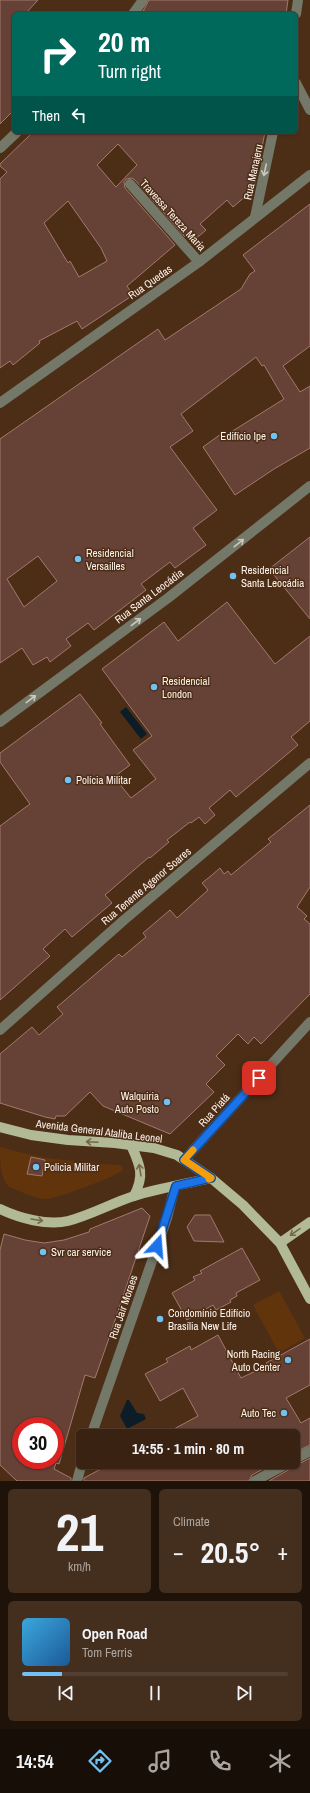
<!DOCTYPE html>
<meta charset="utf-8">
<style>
body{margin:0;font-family:"Archivo Narrow",sans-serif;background:#442f1f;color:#f1f3f6;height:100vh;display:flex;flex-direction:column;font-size:15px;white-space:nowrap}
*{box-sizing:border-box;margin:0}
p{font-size:13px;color:#aba49f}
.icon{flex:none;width:22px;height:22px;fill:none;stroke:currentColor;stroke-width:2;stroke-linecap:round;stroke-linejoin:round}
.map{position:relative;height:1481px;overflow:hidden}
.side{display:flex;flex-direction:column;gap:8px;padding:8px;background:#1f1309;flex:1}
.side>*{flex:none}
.guide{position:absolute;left:12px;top:12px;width:286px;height:122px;border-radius:6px;box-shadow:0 1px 3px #0004,0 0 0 1px #533f31;background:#00695c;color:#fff;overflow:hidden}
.speed{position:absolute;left:12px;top:1417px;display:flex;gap:8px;font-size:20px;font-weight:700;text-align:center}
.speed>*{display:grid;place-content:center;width:52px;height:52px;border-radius:50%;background:#392211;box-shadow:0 1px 3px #0004,0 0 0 1px #533f31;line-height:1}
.speed .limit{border:6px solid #d22;background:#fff;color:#111}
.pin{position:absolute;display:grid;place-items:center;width:34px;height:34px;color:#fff;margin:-17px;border-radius:8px;box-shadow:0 2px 6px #0006}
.me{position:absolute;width:44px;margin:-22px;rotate:19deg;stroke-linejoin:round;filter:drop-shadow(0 0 3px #0008)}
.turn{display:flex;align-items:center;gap:14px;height:84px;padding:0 20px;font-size:18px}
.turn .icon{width:52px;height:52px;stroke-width:2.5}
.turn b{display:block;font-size:28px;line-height:34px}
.then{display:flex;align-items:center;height:38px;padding:0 20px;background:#0003;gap:8px;font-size:15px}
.big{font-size:30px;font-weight:700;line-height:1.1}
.side .widget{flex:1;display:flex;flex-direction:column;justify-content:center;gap:6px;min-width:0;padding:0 14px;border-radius:6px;background:#442f1f}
.side .dial{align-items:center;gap:0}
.dial b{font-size:52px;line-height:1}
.song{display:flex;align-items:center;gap:12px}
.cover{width:48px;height:48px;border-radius:6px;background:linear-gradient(135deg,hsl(200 70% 55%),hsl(210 70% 35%))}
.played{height:4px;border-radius:2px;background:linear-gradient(90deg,#70c2f4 15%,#533f31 15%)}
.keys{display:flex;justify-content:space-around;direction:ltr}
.heat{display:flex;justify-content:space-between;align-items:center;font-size:22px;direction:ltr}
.side .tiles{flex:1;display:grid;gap:8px;grid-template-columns:1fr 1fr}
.widget:last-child{grid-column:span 2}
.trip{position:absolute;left:76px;top:1429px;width:224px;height:40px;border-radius:6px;background:#392211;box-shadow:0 1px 3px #0004,0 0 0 1px #533f31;font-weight:700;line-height:40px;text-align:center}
.dock{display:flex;height:64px;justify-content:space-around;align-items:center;background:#170e07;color:#aba49f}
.dock .icon{width:28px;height:28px}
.dock .active{color:#70c2f4}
.dock b{font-size:18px;color:#f1f3f6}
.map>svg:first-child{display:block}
.green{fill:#61340c}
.water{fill:#0c1d28}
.building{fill:#664136;stroke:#a3796d;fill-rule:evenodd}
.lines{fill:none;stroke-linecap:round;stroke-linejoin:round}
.minor{stroke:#747868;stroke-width:10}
.major{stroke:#b2b997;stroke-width:10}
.oneway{stroke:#cec7bc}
.oneway2{stroke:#75664a}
.route-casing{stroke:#114b97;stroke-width:10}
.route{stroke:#1a73e8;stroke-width:7}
.slow{stroke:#f59e0b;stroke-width:7}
.poi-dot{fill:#70c2f4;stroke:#4c2e17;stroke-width:1.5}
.labels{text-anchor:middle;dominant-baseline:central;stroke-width:3;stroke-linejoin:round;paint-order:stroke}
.street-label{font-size:11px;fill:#fef2ea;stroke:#4c2e17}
.poi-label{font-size:11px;fill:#fef2ea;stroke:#4c2e17;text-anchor:start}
</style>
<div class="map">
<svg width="310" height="1481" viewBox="0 0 310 1481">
<rect width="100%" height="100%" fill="#4c2e17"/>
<!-- green -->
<g class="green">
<path d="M0 1147C39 1159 78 1162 118 1165L122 1166 123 1170C118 1176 53 1200 45 1199 33 1198 20 1191 9 1187 0 1178 0 1162 0 1147Z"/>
<path d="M279 1291 305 1338 279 1353 253 1305Z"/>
</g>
<!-- water -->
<g class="water">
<path d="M126 707 147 734 141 739 120 712Z"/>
<path d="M127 1400H129L137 1413 144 1414 146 1419 127 1429 120 1416Z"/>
</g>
<!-- building -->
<g class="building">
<path d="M0 0H38L25 14H14V110L0 124Z"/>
<path d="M149 0H288L286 14H167L143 11Z"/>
<path d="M33 132H265L254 189 233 207 227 200 200 224 206 230 193 241 188 234 185 237 135 180 132 178 126 179 124 182 125 188 175 245 127 286 133 295 82 329 77 321 39 341 40 343 13 365 10 361 0 368V179L7 172 0 166V164ZM118 144 137 165 116 187 97 165ZM68 201 101 248 107 261 79 277 70 261 68 263 44 223Z"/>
<path d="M310 204V346L283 366 300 392 310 386V448L274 469 235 495 203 447 221 434 223 437 284 399 264 365 262 366 256 357 181 414 193 431 170 447 217 510 193 528 206 545 175 568 170 562 141 584 146 590 94 630 88 623 66 639 71 646 50 662 47 657 33 665 22 648 0 663V439L158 329 165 340 241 289 250 274 255 271 243 255ZM38 556 57 581 24 607 7 579Z"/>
<path d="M310 537V619L269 569Z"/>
<path d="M227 602 275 664 310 636V721L291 737 298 745 236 797 230 790 209 808 215 815 205 824 199 817 191 823 190 822 167 840 169 842 150 858 149 857 105 895 112 903 72 937 65 929 43 949 50 956 0 1000V826L30 804 0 762V753L80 694 102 723 100 724 130 765 114 777 131 798 156 779 133 750 152 736 102 669 164 622 178 641Z"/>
<path d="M310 805V887L297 907 307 916 304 919 310 924V994L261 1044 254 1037 248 1044 238 1034 216 1056 225 1065 206 1084 214 1092 170 1134 103 1106 90 1092 65 1116H56L55 1119 45 1117 0 1103V1054L32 1027 39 1035 63 1014 57 1007 119 954 122 957 146 937 143 933 170 910 177 918 208 890 202 883 212 875 220 868 224 874 228 871 231 875 271 842 268 839Z"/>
<path d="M31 1157 45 1160 42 1176 27 1174Z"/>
<path d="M142 1208 150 1216 108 1341 95 1378 85 1375 59 1464 56 1463 54 1469 71 1478V1481H17L0 1465V1250L4 1234 25 1240 44 1243 64 1240 89 1232 90 1229ZM21 1426H55V1460H21Z"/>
<path d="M195 1215H210L224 1242 194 1241 187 1227Z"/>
<path d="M242 1248 260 1280 236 1293 237 1296 230 1300 231 1302 216 1310 213 1305 187 1320 172 1293 195 1280 193 1277 202 1273 200 1271Z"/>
<path d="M218 1335 241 1378 268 1365 266 1363 310 1339V1385L286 1398 301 1423 310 1418V1445L293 1453V1436H161L198 1416 183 1388 160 1401 145 1374 168 1362 166 1359 190 1346 191 1350Z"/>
<path d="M310 1458V1481H269L295 1466Z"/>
<path d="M114 1462H276L252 1475 249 1481H84V1478Z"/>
</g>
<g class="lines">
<!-- minor -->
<g class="minor">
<path d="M133 14 143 0"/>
<path d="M296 14 298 0"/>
<path d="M296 83 310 110"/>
<path d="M0 148 17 132"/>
<path d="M130 184 199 262"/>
<path d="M255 217 273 132"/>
<path d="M0 403 199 262 310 175"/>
<path d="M0 722 168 598 310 486"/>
<path d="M0 1030 124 920 310 763"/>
<path d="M184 1160 310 1022"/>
<path d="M91 1436 167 1218 175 1186"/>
<path d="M293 1460 310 1451"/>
<path d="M77 1481 83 1459"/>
<path d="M255 1481 290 1462"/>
</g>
<!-- major -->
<g class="major">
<path d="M0 1127 31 1135 68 1140 115 1143 154 1148 177 1155 211 1178 243 1205 280 1243 310 1299"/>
<path d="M131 1145C140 1165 145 1175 134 1196"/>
<path d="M0 1209C19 1218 47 1226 68 1221 91 1215 112 1203 134 1196 159 1188 186 1184 211 1178"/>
<path d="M280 1243 310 1222"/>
</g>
</g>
<!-- one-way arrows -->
<defs><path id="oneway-shaft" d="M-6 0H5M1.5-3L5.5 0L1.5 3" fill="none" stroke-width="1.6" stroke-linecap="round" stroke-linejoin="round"/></defs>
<g class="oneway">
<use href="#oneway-shaft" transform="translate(265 170) rotate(102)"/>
<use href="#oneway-shaft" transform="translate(239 543) rotate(-38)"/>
<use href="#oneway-shaft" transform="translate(136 622) rotate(-37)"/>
<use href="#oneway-shaft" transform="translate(31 699) rotate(-37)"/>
</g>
<g class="oneway2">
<use href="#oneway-shaft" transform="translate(92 1142) rotate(-177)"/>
<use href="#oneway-shaft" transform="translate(140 1170) rotate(-99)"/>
<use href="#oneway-shaft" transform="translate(37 1220) rotate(9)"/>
<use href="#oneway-shaft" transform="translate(295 1232) rotate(145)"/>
</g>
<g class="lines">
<!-- route casing -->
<g class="route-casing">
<path id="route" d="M157 1246 176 1186 211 1178 184 1160 259 1078"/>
</g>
<!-- route -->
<use href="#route" class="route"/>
<!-- slow -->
<path class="slow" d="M193 1150 184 1160 211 1178 209 1179"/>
</g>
<!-- markers -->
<g class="poi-dot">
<circle cx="274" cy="436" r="4"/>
<circle cx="78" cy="559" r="4"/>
<circle cx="233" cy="576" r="4"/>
<circle cx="154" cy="687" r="4"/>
<circle cx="68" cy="780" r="4"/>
<circle cx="167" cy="1102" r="4"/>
<circle cx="36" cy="1167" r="4"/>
<circle cx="43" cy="1252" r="4"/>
<circle cx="160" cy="1319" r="4"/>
<circle cx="288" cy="1360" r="4"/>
<circle cx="284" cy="1413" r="4"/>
</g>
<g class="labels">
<!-- street labels -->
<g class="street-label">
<text transform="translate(253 172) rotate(-78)">Rua Manajeru</text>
<text transform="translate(173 215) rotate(48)">Travessa Tereza Maria</text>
<text transform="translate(150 282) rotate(-35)">Rua Quedas</text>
<text transform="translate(149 596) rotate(-37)">Rua Santa Leocádia</text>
<text transform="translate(146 886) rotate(-40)">Rua Tenente Agenor Soares</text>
<text transform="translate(214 1110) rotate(-48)">Rua Piatá</text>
<text transform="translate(99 1131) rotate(7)">Avenida General Ataliba Leonel</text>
<text transform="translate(123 1307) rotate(-71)">Rua Jair Moraes</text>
</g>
<!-- poi labels -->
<g class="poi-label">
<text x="266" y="436" text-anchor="end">Edifício Ipe</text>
<text x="86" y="553">Residencial<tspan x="86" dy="13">Versailles</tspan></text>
<text x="241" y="570">Residencial<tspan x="241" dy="13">Santa Leocádia</tspan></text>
<text x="162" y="681">Residencial<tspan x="162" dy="13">London</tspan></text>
<text x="76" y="780">Polícia Militar</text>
<text x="159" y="1096" text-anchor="end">Walquiria<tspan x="159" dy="13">Auto Posto</tspan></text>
<text x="44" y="1167">Policia Militar</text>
<text x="51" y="1252">Svr car service</text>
<text x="168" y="1313">Condomínio Edifício<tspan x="168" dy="13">Brasília New Life</tspan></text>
<text x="280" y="1354" text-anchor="end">North Racing<tspan x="280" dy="13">Auto Center</tspan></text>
<text x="276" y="1413" text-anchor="end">Auto Tec</text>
</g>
</g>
</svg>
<div class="speed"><div class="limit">30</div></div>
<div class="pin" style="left:259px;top:1078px;background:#d93025"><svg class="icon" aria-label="arrive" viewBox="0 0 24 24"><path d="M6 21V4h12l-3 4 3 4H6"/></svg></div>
<svg class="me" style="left:157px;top:1246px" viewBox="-20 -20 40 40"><path d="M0-17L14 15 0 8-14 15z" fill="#1a73e8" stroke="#fff" stroke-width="4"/></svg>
<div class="trip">14:55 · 1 min · 80 m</div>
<div class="guide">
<div class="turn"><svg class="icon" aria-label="right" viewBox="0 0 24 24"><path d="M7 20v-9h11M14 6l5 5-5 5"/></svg><div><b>20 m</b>Turn right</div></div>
<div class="then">Then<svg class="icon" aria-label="left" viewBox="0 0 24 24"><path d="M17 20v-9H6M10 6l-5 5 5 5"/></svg></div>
</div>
</div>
<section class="side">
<div class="tiles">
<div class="widget dial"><b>21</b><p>km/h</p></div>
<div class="widget"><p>Climate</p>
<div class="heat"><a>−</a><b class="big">20.5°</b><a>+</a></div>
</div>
<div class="widget">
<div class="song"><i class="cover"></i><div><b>Open Road</b><p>Tom Ferris</p></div></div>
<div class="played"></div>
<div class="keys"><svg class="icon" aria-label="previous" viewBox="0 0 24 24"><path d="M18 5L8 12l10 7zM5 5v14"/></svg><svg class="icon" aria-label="pause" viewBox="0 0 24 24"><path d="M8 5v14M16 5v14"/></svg><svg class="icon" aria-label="next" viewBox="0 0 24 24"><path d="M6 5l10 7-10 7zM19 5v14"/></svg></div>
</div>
</div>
</section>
<nav class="dock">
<b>14:54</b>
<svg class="icon active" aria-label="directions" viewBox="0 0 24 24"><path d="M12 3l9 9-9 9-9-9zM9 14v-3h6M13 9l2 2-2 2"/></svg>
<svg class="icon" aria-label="music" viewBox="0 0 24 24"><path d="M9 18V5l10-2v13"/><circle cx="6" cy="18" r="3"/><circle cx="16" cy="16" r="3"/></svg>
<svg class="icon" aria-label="phone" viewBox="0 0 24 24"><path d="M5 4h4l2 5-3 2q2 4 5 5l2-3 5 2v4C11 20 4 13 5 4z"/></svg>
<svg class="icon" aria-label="climate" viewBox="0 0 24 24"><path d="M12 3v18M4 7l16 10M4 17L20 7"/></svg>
</nav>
